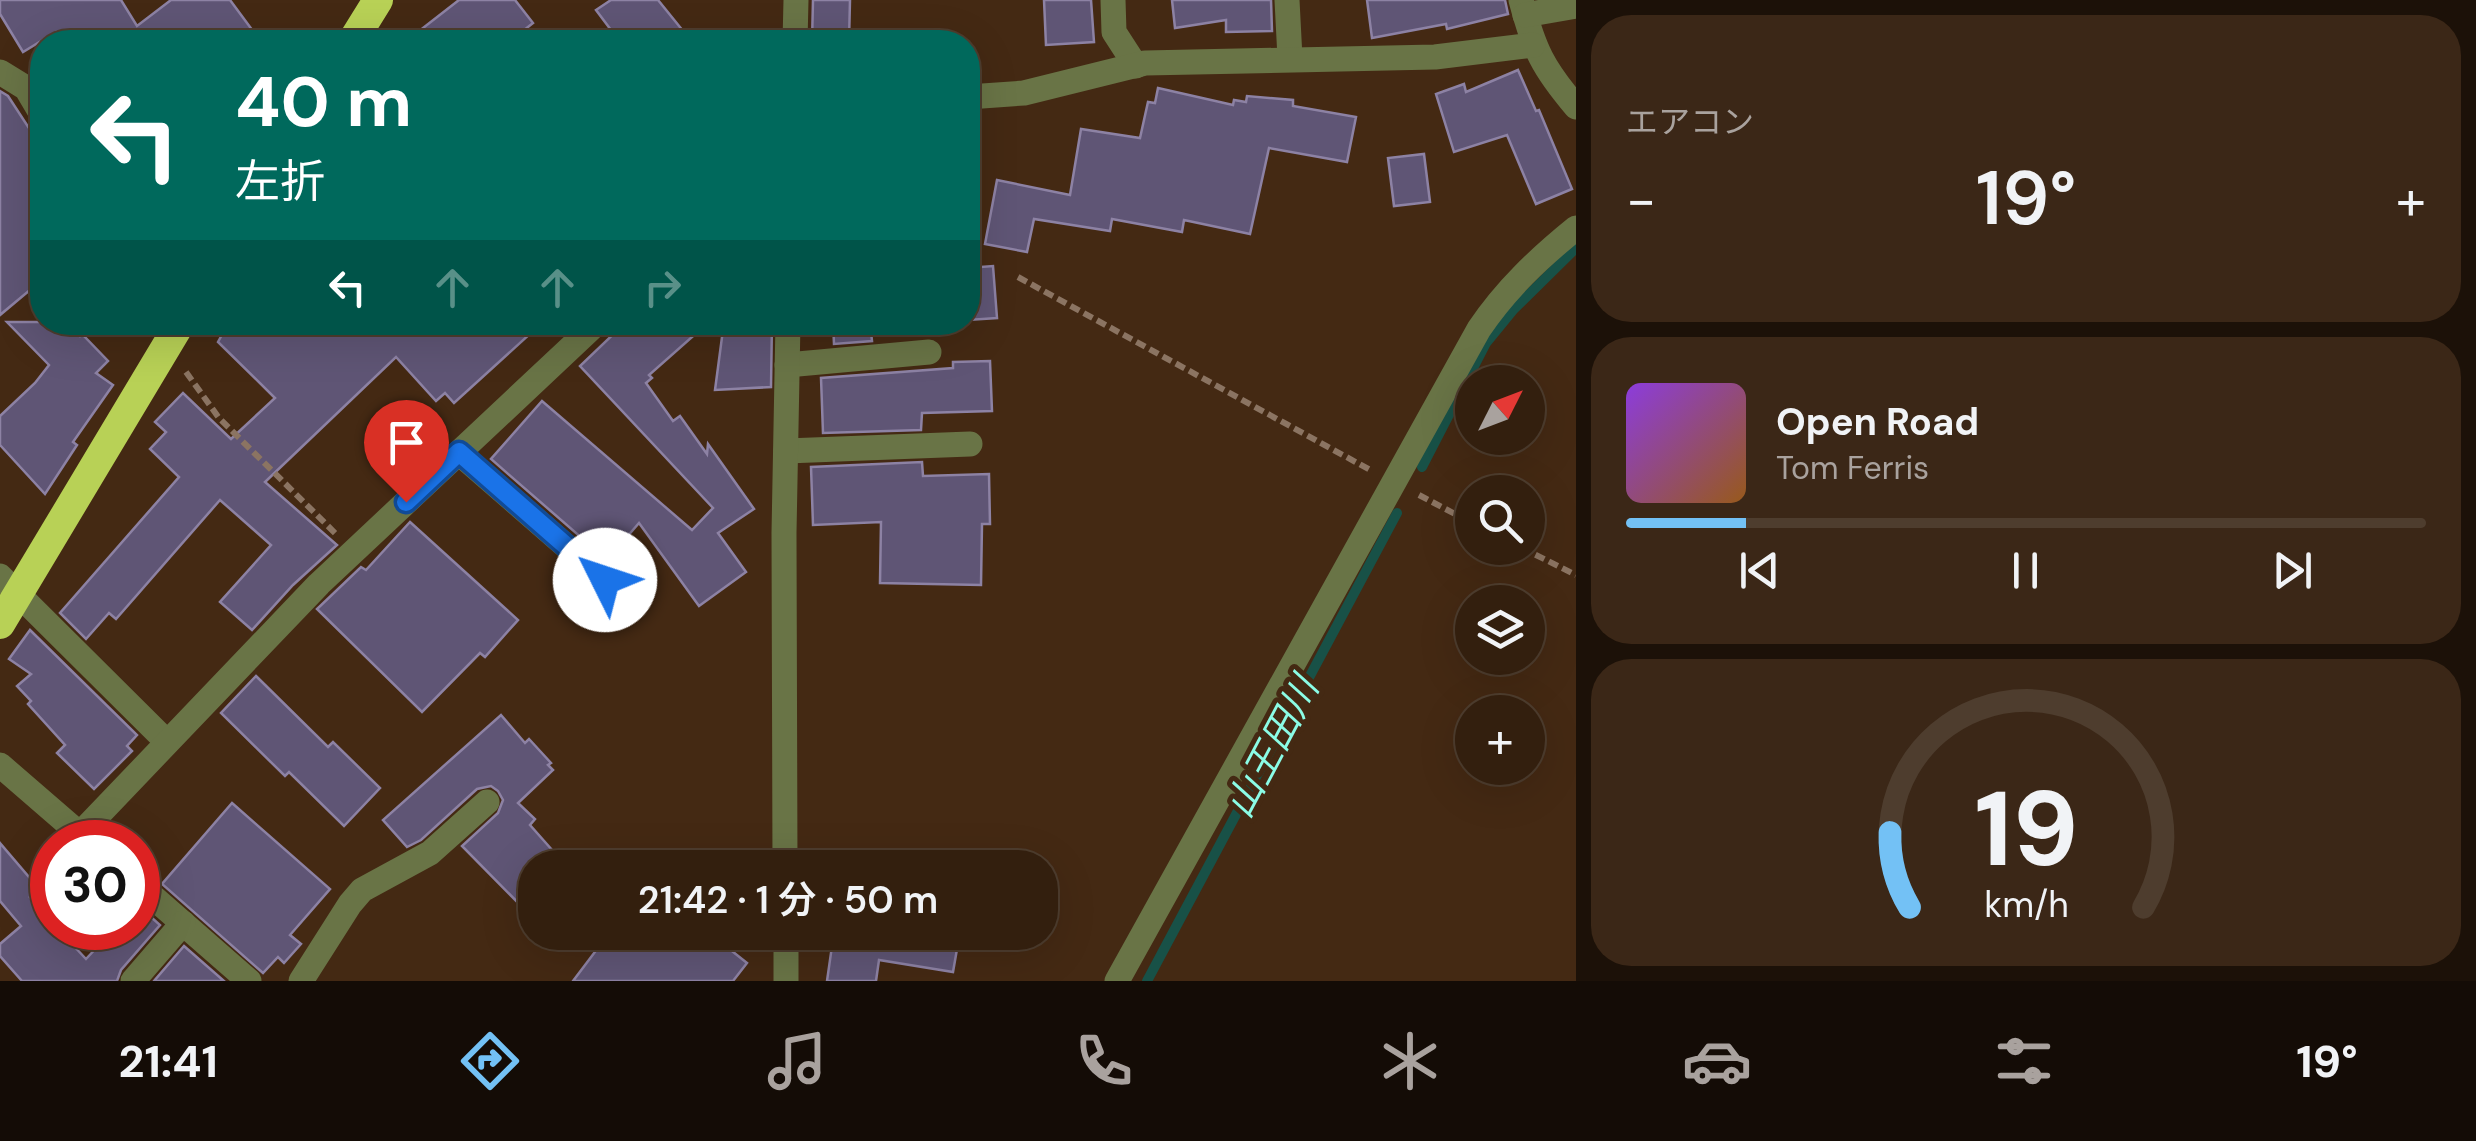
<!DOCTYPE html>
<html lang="ja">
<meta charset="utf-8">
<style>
body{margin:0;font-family:"DM Sans","Noto Sans JP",sans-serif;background:#3b2717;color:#f1f3f6;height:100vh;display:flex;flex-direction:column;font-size:38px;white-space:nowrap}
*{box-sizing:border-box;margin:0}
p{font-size:32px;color:#a9a29e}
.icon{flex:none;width:55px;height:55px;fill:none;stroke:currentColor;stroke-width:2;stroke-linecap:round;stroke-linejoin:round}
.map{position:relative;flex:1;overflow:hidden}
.drawer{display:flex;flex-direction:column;gap:15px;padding:15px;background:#1c1108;width:900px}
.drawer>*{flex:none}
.top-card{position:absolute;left:30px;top:30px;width:950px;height:305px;border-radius:40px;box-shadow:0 10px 40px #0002,0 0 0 2px #4e3d2e;background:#00695c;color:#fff;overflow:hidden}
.needle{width:65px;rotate:48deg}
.fabs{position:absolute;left:1455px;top:365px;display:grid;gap:20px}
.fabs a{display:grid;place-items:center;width:90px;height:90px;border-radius:50%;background:#331f0e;box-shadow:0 10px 40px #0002,0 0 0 2px #4e3d2e;font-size:50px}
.speed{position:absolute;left:30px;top:820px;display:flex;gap:20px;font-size:50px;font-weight:700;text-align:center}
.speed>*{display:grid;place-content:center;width:130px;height:130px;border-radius:50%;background:#331f0e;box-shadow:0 10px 40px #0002,0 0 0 2px #4e3d2e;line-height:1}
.speed .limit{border:15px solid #d22;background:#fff;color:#111}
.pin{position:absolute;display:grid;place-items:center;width:85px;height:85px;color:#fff;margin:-102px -42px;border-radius:50% 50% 50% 0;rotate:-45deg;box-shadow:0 0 10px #0007}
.pin .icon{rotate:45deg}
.me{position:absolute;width:110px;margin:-55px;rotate:311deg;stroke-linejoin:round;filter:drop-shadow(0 0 8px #0008)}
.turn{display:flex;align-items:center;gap:35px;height:210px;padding:0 40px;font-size:45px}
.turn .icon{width:130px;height:130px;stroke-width:2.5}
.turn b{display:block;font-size:70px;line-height:85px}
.lanes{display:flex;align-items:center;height:95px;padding:0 40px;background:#0003;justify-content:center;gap:50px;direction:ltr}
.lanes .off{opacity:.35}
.big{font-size:75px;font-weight:600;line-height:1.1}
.drawer .tile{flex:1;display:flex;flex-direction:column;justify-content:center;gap:15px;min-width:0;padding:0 35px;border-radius:40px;background:#3b2717}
.drawer .dial{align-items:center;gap:0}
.dial svg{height:260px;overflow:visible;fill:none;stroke:#4e3d2e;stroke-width:7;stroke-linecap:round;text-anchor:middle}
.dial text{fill:#f1f3f6;stroke:none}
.song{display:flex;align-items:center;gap:30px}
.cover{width:120px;height:120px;border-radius:15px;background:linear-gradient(135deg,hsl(270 70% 55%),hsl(30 70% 35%))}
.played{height:10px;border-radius:5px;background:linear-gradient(90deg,#73c1f5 15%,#4e3d2e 15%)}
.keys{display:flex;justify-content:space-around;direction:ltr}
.heat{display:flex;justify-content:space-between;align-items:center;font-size:55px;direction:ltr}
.trip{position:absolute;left:518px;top:850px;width:540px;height:100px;border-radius:40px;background:#331f0e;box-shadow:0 10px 40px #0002,0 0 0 2px #4e3d2e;font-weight:600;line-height:100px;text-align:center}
.tab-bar{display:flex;height:160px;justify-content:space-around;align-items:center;background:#140c06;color:#a9a29e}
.tab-bar .icon{width:70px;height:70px}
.tab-bar .current{color:#73c1f5}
.tab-bar b{font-size:45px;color:#f1f3f6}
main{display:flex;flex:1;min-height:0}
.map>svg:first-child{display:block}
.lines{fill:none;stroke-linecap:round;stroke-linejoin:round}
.stream{stroke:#185147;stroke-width:10}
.building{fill:#5f5575;stroke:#8d82a4;stroke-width:2.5}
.path{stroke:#8b7462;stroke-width:6;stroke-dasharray:10 5;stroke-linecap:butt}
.minor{stroke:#697446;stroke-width:25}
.highway{stroke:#b8d156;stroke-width:30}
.route-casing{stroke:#114b97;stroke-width:25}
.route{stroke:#1a73e8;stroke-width:18}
.labels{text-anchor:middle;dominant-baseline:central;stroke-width:10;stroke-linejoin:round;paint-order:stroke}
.water-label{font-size:38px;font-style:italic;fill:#8bfce6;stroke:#442913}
</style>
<main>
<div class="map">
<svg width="1576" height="981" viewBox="0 0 1576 981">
<rect width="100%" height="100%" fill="#442913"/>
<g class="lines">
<!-- stream -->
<g class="stream">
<path d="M1422 467 1486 343 1513 310 1576 248"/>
<path d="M1147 981 1397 513"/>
</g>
</g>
<!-- building -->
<g class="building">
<path d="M0 0H121L137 26 171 0H230L261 42H63L56 32 23 52 0 14Z"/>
<path d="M459 0H515L533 23 509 42H405Z"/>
<path d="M611 0H658L692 42H620L596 10Z"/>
<path d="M813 0H850L849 42H812Z"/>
<path d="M1044 0H1091L1094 42 1046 45Z"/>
<path d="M1172 0H1271L1272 31 1226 32V20L1175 28Z"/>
<path d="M1367 0H1505L1508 14 1447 29 1446 24 1372 38Z"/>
<path d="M1518 70 1536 111 1539 110 1572 189 1536 204 1507 135 1454 152 1436 94 1464 84 1466 92Z"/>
<path d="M1158 88 1233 105 1234 100 1246 102 1247 96 1293 100V106L1356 117 1347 162 1269 148 1250 234 1184 220 1182 232 1112 219 1110 231 1034 219 1027 252 985 244 997 180 1070 195 1081 129 1140 138 1148 102 1155 103Z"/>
<path d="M0 91 8 96 42 148V280L0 315Z"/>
<path d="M1424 154 1430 202 1394 206 1388 158Z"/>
<path d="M993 266 997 318 968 320V268Z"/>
<path d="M7 322H67L80 336 82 334 108 361 96 373 113 385 73 442 77 445 45 494 0 445V416L35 383 49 365Z"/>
<path d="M229 322H543L454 403 445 393 436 401 396 357 265 482 337 545 293 585 252 630 220 602 271 545 220 500 116 619 109 613 86 639 60 613 179 477 150 449 166 432 155 422 183 393 231 439 275 398 218 342Z"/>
<path d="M626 322H709L649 375 652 378 646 383 673 421 680 416 707 454 708 444 754 509 718 533 746 572 699 606 639 523 607 560 491 459 542 401 692 530 713 508 580 366Z"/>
<path d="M724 322H772L771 387 715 390Z"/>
<path d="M833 322H870L872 341 834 344Z"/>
<path d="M990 361 992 411 922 413 921 430 823 433 821 378 953 368V362Z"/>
<path d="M922 462 923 476 989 474 990 524H982L981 585 880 583 881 522 813 525 811 467Z"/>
<path d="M410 522 518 620 485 657 480 653 422 712 317 609 361 567 366 570Z"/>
<path d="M30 630 137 735 127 746 132 751 94 789 57 753 65 745 28 704 31 701 17 686 31 674 9 659Z"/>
<path d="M256 676 328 747 333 742 380 788 344 826 289 772 285 776 221 713Z"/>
<path d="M501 715 525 743 529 739 551 763 548 765 553 770 518 803 535 819 530 825 568 868H535V920L462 846 498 813 503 800 498 791 491 786 477 789 421 840 407 847 383 820Z"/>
<path d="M232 803 330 889 290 935 301 944 284 963 278 957 263 973 162 884Z"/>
<path d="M0 843 34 883 32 885 37 891 30 897 52 922V928H57L86 959 115 928H138L141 908 160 925 121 970 117 981H22L0 956V944L21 926 0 901Z"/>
<path d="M610 932H708L747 963 733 981H573Z"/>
<path d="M834 932H960L953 972 879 960 876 981H827Z"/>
<path d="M184 946 224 981H154Z"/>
</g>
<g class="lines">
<!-- path -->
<g class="path">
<path d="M1018 277 1372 471"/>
<path d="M186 372 219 418 337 535"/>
<path d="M1419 495 1472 523"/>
<path d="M1522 548 1576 575"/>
</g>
<!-- minor -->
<g class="minor">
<path d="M1113 0 1114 32 1136 66"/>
<path d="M1287 0 1290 58"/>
<path d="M1521 0C1534 50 1543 68 1576 107"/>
<path d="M1525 15 1576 6"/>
<path d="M795 42 796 0"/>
<path d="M0 72 26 88 42 115"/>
<path d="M968 97 1024 93 1145 63 1435 57 1533 45"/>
<path d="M787 365 929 352"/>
<path d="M786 451 970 444"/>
<path d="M459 453 605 580 617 584 639 576"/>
<path d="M0 576 167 742"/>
<path d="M0 765 89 842"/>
<path d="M80 834 319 584 598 322"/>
<path d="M785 868 784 533 788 322"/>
<path d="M138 884 249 981"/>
<path d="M786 932V981"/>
<path d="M133 981 183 923"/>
<path d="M301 981 350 904 362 890 430 853 487 802"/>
<path d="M1117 981 1479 329C1506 289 1539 258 1576 228"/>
</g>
<!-- highway -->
<g class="highway">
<path d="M352 42 378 0"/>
<path d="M0 624 181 322"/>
</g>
</g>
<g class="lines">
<!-- route casing -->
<g class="route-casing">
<path id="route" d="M406 502 459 452 605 580"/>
</g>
<!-- route -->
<use href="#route" class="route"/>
</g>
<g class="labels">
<!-- water labels -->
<g class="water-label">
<text transform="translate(1272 747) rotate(-62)">山王田川</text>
</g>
</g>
</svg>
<div class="fabs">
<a><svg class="needle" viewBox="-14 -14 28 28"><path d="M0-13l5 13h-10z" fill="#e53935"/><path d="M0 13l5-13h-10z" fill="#a9a29e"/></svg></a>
<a><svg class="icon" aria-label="search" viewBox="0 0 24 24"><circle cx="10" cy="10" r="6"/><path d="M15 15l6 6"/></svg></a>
<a><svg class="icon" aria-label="layers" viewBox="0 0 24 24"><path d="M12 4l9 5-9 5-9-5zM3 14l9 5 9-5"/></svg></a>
<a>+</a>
</div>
<div class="speed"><div class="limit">30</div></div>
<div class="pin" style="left:406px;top:502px;background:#d93025"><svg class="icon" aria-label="arrive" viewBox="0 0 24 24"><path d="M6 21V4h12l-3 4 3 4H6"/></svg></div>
<svg class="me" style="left:605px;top:580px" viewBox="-20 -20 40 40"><circle r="19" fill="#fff"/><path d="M0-13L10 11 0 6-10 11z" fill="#1a73e8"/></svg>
<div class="trip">21:42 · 1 分 · 50 m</div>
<div class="top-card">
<div class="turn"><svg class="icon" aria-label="left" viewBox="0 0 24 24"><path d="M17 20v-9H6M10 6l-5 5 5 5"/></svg><div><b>40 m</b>左折</div></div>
<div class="lanes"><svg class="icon" aria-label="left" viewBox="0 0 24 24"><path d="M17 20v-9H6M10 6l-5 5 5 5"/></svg><svg class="icon off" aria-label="ahead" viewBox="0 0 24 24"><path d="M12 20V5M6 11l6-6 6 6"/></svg><svg class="icon off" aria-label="ahead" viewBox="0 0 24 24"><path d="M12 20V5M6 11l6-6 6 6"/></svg><svg class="icon off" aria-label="right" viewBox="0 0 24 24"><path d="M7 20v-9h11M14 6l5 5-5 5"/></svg></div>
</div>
</div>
<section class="drawer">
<div class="tile"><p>エアコン</p>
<div class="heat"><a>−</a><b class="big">19°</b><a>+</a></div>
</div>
<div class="tile">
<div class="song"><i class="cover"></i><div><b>Open Road</b><p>Tom Ferris</p></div></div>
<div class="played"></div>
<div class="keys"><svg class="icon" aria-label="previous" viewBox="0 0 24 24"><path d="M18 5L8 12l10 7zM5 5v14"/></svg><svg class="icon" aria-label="pause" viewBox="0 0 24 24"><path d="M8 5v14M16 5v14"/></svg><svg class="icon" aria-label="next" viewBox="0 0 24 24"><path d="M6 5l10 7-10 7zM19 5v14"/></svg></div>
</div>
<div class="tile dial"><svg viewBox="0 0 100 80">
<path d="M14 69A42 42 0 1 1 86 69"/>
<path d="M14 69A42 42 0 0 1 8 46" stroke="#73c1f5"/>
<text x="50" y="56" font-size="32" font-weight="700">19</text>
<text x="50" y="72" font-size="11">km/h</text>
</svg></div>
</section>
</main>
<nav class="tab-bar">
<b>21:41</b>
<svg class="icon current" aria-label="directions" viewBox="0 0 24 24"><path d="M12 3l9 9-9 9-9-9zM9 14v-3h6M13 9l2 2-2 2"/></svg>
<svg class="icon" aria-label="music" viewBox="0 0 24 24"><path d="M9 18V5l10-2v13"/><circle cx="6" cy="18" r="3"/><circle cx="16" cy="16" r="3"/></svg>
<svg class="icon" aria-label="phone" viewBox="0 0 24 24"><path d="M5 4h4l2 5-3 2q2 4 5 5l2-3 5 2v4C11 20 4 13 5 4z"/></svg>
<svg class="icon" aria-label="climate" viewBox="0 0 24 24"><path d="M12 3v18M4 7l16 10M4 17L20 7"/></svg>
<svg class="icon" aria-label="car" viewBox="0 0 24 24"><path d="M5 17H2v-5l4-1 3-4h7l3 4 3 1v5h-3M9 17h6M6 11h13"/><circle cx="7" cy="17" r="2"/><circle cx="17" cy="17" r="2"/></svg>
<svg class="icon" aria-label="filters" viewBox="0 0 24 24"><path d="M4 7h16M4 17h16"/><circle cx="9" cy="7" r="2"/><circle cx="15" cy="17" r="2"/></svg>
<b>19°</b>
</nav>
